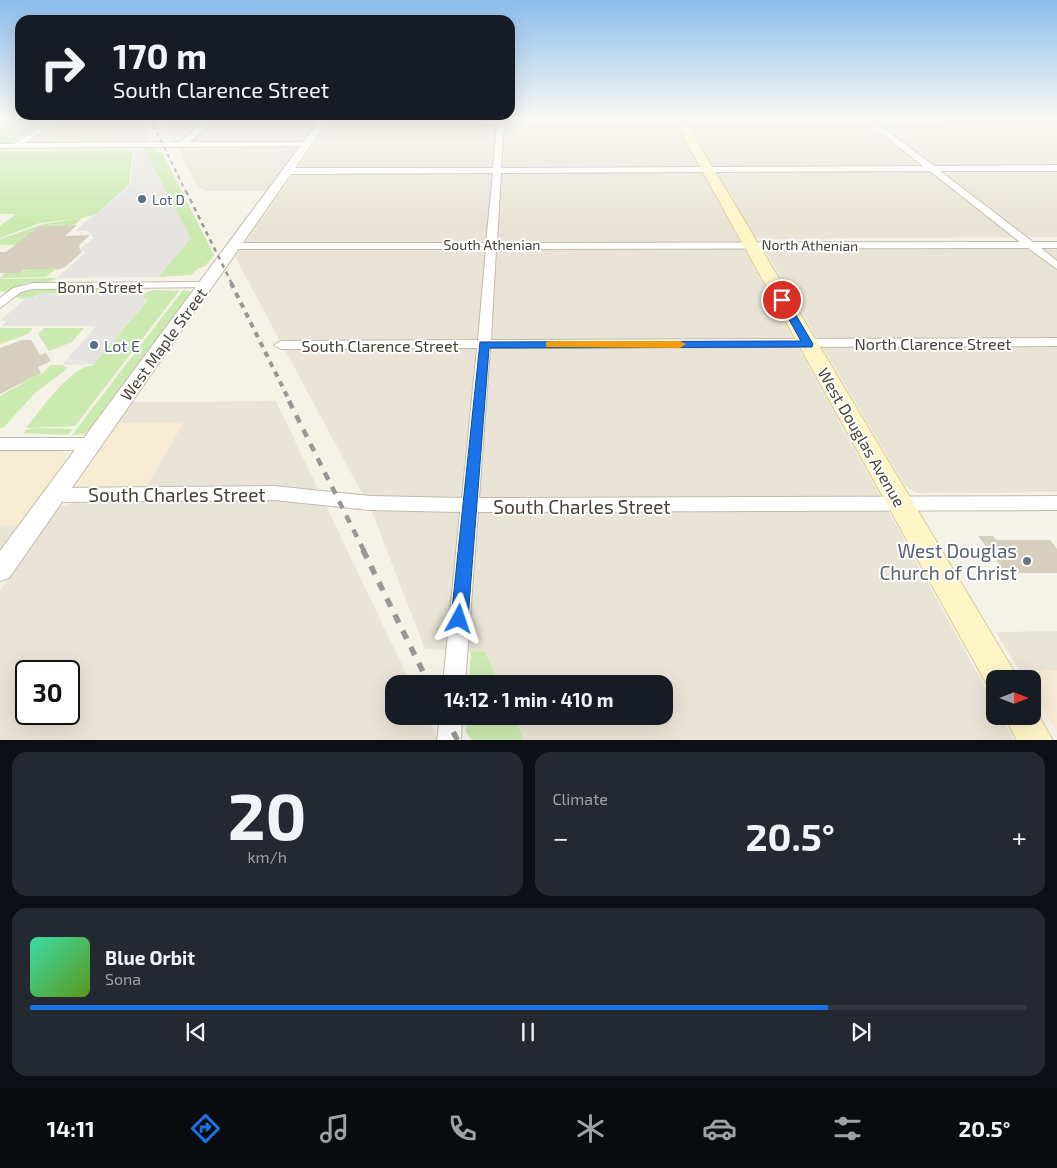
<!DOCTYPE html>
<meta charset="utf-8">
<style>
body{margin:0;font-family:"Exo 2",sans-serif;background:#242831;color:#f1f3f6;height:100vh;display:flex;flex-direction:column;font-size:19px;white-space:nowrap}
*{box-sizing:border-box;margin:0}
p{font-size:16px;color:#9ea1a6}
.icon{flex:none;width:28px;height:28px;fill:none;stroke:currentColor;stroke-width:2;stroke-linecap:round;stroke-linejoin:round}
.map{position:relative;height:740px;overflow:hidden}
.side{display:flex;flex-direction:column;gap:12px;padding:12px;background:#0d0f14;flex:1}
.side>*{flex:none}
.guide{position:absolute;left:15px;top:15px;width:500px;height:105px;border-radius:15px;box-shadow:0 5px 20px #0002;background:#171b24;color:#f1f3f6;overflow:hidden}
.needle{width:32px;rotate:90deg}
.tools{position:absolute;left:986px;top:670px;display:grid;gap:10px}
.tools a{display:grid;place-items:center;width:55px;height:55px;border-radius:10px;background:#171b24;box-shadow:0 5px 20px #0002;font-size:25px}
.speed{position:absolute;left:15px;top:660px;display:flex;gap:10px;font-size:25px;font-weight:700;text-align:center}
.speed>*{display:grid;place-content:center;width:65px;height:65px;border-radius:50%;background:#171b24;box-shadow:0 5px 20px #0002;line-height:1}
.speed .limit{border:2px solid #111;border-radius:8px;background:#fff;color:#111}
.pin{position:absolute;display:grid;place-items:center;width:42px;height:42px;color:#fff;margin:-21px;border:2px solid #fff;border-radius:50%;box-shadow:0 1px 5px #0007}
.me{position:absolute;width:55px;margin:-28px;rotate:5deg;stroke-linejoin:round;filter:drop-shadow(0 0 4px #0008)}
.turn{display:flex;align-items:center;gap:18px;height:105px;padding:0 15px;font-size:22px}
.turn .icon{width:65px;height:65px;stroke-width:2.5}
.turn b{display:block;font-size:35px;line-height:42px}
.big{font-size:38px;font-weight:700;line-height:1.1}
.side .tile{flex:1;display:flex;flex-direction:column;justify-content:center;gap:8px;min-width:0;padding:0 18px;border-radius:15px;background:#242831}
.side .dial{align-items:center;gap:0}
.dial b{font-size:65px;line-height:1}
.song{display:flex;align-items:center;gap:15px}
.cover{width:60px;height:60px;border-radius:8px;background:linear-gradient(135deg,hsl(160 70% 55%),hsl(90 70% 35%))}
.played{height:5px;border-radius:2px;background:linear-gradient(90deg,#1a73e8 80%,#363941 80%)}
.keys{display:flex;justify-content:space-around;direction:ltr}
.heat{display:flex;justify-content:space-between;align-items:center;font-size:28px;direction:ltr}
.side .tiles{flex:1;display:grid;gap:12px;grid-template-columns:1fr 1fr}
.tile:last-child{grid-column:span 2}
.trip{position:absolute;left:385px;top:675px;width:288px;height:50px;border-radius:15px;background:#171b24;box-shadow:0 5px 20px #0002;font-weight:700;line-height:50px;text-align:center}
.tab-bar{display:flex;height:80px;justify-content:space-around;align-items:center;background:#090b0e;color:#9ea1a6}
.tab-bar .icon{width:35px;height:35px}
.tab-bar .on{color:#1a73e8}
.tab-bar b{font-size:22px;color:#f1f3f6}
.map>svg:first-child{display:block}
.residential{fill:#e9e4d6;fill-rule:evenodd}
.commercial{fill:#f7ebd3}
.green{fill:#cbeab0}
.parking{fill:#e6e4e0}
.building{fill:#d7cfbd}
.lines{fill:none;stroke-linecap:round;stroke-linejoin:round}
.minor-casing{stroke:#c1bbaa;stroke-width:2}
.tertiary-casing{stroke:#c1bbaa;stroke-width:2}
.secondary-casing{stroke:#d6ca97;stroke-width:2}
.minor{fill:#fff;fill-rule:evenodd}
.tertiary{fill:#fff;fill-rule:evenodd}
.secondary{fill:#fff6c8;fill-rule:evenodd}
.rail-far4{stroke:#979797;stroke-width:2;stroke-dasharray:4 4;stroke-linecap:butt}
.rail-far3{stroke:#979797;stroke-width:2.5;stroke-dasharray:4.5 4.5;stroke-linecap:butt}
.rail-far2{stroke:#979797;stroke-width:4;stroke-dasharray:5.5 5.5;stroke-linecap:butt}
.rail-far1{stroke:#979797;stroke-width:4.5;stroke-dasharray:8 8;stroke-linecap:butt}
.rail{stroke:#979797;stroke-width:5.5;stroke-dasharray:9 9;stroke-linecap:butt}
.route{fill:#1a73e8;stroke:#114b97}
.slow{fill:#f59e0b}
.service-dot{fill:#5c6f8a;stroke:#fff;stroke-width:2}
.worship-dot{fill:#6b7280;stroke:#fff;stroke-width:2}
.labels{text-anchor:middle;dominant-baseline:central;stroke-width:4;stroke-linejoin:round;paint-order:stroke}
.far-service-label{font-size:14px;fill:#4e5e75;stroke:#fff;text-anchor:start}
.far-street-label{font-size:14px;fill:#484336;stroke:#fff}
.street-label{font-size:16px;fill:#484336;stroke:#fff}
.service-label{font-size:16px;fill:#4e5e75;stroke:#fff;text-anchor:start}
.near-street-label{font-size:19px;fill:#484336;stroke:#fff}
.near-worship-label{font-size:19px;fill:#5b616d;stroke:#fff;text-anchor:end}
</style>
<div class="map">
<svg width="1057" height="741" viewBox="0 0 1057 741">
<rect width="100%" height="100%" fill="#f5f2e8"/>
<!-- residential -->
<g class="residential">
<path d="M67 118H137L147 126 146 143H26Z"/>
<path d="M161 118H322L267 191H207L198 187Z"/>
<path d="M333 118H672L995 705V716H1001L1014 740H524L514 716H664V684H499L485 652 425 649 372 512 235 257Z"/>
<path d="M684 118 1057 120V237L760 239 754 236Z"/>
<path d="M1057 247V492L918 493 909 489 904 484 765 251V249L770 248Z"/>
<path d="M276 401 411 684H394V716H427L438 740 0 741V590L59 507 72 503H137L183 423H118L133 402ZM26 671H69V714H26Z"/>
<path d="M0 525H19L0 551Z"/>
<path d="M1057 631V670L1019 671 996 632Z"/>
</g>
<!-- commercial -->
<g class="commercial">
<path d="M184 422 145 488 75 487 76 483 118 423Z"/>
<path d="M0 451H61L66 454 63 466 19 525H0Z"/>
<path d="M1057 670V733L1033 692 1032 679H1024L1019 671Z"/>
</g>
<!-- green -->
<g class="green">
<path d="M0 126H40L12 143 0 144Z"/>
<path d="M147 147H160L161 149 154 152H162L214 255 205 266 197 269 191 275 158 277 190 239 144 149Z"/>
<path d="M133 150 129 185 96 214 82 218 74 225 39 226 18 245H0V239L44 224 81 218 40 223 0 238V226L16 214H0V151Z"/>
<path d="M54 267 56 269 46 277 0 278 5 273Z"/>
<path d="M58 278C50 284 36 281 26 283 17 286 8 294 0 291V279Z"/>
<path d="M30 289H136V290L135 293H40C34 298 23 300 15 297L21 292Z"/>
<path d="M154 290 179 291 75 426 26 428C40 411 71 366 93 365L148 300 141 298 145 293Z"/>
<path d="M183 290 191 292 90 429 84 434 72 435Z"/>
<path d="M0 328H33L28 334 0 344Z"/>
<path d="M44 328H84L72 342 49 351 38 334Z"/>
<path d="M51 365H62L68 368 35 393 3 428H0V396L41 373 40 376Z"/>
<path d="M33 428 73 429 67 435 24 433 25 430Z"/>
<path d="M471 651 485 652 499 684H469Z"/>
<path d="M467 716H514L524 740H471L466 732Z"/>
</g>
<!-- parking -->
<g class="parking">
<path d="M134 149H144L191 238 158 277 57 278 86 252 78 251 94 238 87 231H75L131 185Z"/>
<path d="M40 293H146L142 298 148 299 94 364 62 365 96 326H2L7 321H0L27 297H36Z"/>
</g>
<!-- building -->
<g class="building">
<path d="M77 225 65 236 90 235 79 245 81 253 65 267 57 270 54 267 47 269 22 270 19 273H0V252H6L39 226Z"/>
<path d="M22 340H31L40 355 46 353 51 361 38 367 41 373 0 394V348Z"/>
<path d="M978 536H993L996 540H1050L1057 549V573H1006Z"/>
</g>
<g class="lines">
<!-- minor casing -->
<g class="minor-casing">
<g id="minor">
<path d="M57 118H66L25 143 180 142 209 118H217L190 142H308L312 144 308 146 0 148V144H14Z"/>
<path d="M497 118H1057V122L877 123 934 166 1057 165V171H940L1033 242H1057V248H1041L1057 261V269L1028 248 496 249 491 340 1057 338V346L490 348 479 498 1057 496V510L478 512 465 684H443L460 512 370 510 274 500 54 502 48 500 45 495 48 490 54 488 274 486 370 496 462 498 477 348 281 349 274 345 281 341 478 340 486 249H235L230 246 235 243H486L493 173 289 174 285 171 289 168H493L497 124H324L320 122 324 120ZM868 123 923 166 501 168 504 124ZM930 171 1020 242 497 243 501 173Z"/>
<path d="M206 282 210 283V287L33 289 21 292 0 308V298L13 288 33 283Z"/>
<path d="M0 438H92L98 440 100 444 98 448 92 450H0Z"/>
<path d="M440 716H462L461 741H437Z"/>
</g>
</g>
<!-- tertiary casing -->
<g class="tertiary-casing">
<path id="tertiary" d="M321 118H330L9 578 0 581V551Z"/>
</g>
<!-- secondary casing -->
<g class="secondary-casing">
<g id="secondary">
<path d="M673 118H683L1012 668 1017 679H995V692L990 690Z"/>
<path d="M1032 704 1053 741H1017L1005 716H1032Z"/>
</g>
</g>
<!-- minor -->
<use href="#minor" class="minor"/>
<!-- tertiary -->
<use href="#tertiary" class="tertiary"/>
<!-- secondary -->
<use href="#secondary" class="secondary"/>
<!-- rail-far4 -->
<path class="rail-far4" d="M150 118 186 192"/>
<!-- rail-far3 -->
<path class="rail-far3" d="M186 191 232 284"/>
<!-- rail-far2 -->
<path class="rail-far2" d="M231 283 290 402"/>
<!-- rail-far1 -->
<path class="rail-far1" d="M289 401 364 551"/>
<!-- rail -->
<g class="rail">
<path d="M363 550 429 684"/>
<path d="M445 716 458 741"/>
</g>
</g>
<!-- sky -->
<linearGradient id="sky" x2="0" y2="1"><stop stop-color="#8cbdec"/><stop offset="0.53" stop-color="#faf9f5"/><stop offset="1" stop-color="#faf9f5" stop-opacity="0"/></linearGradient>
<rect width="1057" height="222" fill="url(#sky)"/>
<!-- route -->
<path class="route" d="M779 298 787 300 813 344 812 347 489 348 468 619 465 625 459 628 453 625 451 619 480 342 801 341 778 300Z"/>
<!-- slow -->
<path class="slow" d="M550 341H680L686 344 680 348 546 347V342Z"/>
<!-- markers -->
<g class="service-dot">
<circle cx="142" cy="199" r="5"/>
<circle cx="94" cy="345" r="5"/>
</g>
<circle class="worship-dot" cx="1027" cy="561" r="5"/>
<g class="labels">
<!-- far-service labels -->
<g class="far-service-label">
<text x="152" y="199">Lot D</text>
</g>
<!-- far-street labels -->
<g class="far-street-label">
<text x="492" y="244">South Athenian</text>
<text transform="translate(810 245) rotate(1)">North Athenian</text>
</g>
<!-- street labels -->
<g class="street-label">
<text x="100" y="286">Bonn Street</text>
<text x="933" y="343">North Clarence Street</text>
<text transform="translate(163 344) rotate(-54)">West Maple Street</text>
<text x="380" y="345">South Clarence Street</text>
<text transform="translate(862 437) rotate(60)">West Douglas Avenue</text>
</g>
<!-- service labels -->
<g class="service-label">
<text x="104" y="345">Lot E</text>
</g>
<!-- near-street labels -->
<g class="near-street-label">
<text x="177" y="494">South Charles Street</text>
<text x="582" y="506">South Charles Street</text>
</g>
<!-- near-worship labels -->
<g class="near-worship-label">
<text x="1017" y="550">West Douglas<tspan x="1017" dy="22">Church of Christ</tspan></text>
</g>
</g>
</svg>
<div class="tools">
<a><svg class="needle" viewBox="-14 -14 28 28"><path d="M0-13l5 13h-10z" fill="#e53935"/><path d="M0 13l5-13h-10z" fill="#9ea1a6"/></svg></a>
</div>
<div class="speed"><div class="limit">30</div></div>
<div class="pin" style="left:782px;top:300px;background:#d93025"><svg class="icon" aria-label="arrive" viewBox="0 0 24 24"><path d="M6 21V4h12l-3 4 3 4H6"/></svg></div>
<svg class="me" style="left:459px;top:619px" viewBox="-20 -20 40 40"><path d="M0-17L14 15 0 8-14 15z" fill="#1a73e8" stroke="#fff" stroke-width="4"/></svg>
<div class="trip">14:12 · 1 min · 410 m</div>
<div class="guide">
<div class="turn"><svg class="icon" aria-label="right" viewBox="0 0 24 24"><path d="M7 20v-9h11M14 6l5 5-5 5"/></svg><div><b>170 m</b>South Clarence Street</div></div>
</div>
</div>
<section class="side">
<div class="tiles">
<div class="tile dial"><b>20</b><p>km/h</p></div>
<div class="tile"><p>Climate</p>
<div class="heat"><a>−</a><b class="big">20.5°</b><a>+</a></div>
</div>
<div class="tile">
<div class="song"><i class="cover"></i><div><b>Blue Orbit</b><p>Sona</p></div></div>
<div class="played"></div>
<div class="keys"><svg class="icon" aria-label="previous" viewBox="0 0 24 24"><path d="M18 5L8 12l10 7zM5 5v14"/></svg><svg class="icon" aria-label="pause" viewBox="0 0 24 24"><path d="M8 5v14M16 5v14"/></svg><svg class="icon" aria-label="next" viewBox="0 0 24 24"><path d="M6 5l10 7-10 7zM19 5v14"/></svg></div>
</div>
</div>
</section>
<nav class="tab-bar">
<b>14:11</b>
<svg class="icon on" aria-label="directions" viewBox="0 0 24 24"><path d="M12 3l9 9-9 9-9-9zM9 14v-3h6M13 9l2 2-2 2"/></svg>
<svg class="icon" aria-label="music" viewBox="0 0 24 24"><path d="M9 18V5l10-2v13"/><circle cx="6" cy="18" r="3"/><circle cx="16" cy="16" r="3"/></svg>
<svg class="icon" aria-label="phone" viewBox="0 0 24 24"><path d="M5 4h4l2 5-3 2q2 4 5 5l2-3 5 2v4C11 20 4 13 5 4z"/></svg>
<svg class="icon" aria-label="climate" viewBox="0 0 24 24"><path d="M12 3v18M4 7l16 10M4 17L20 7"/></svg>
<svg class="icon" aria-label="car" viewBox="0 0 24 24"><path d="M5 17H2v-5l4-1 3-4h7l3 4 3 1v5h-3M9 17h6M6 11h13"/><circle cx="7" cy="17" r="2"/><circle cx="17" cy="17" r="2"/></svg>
<svg class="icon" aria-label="filters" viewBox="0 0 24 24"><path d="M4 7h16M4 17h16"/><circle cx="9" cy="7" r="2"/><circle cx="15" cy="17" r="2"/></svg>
<b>20.5°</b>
</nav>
